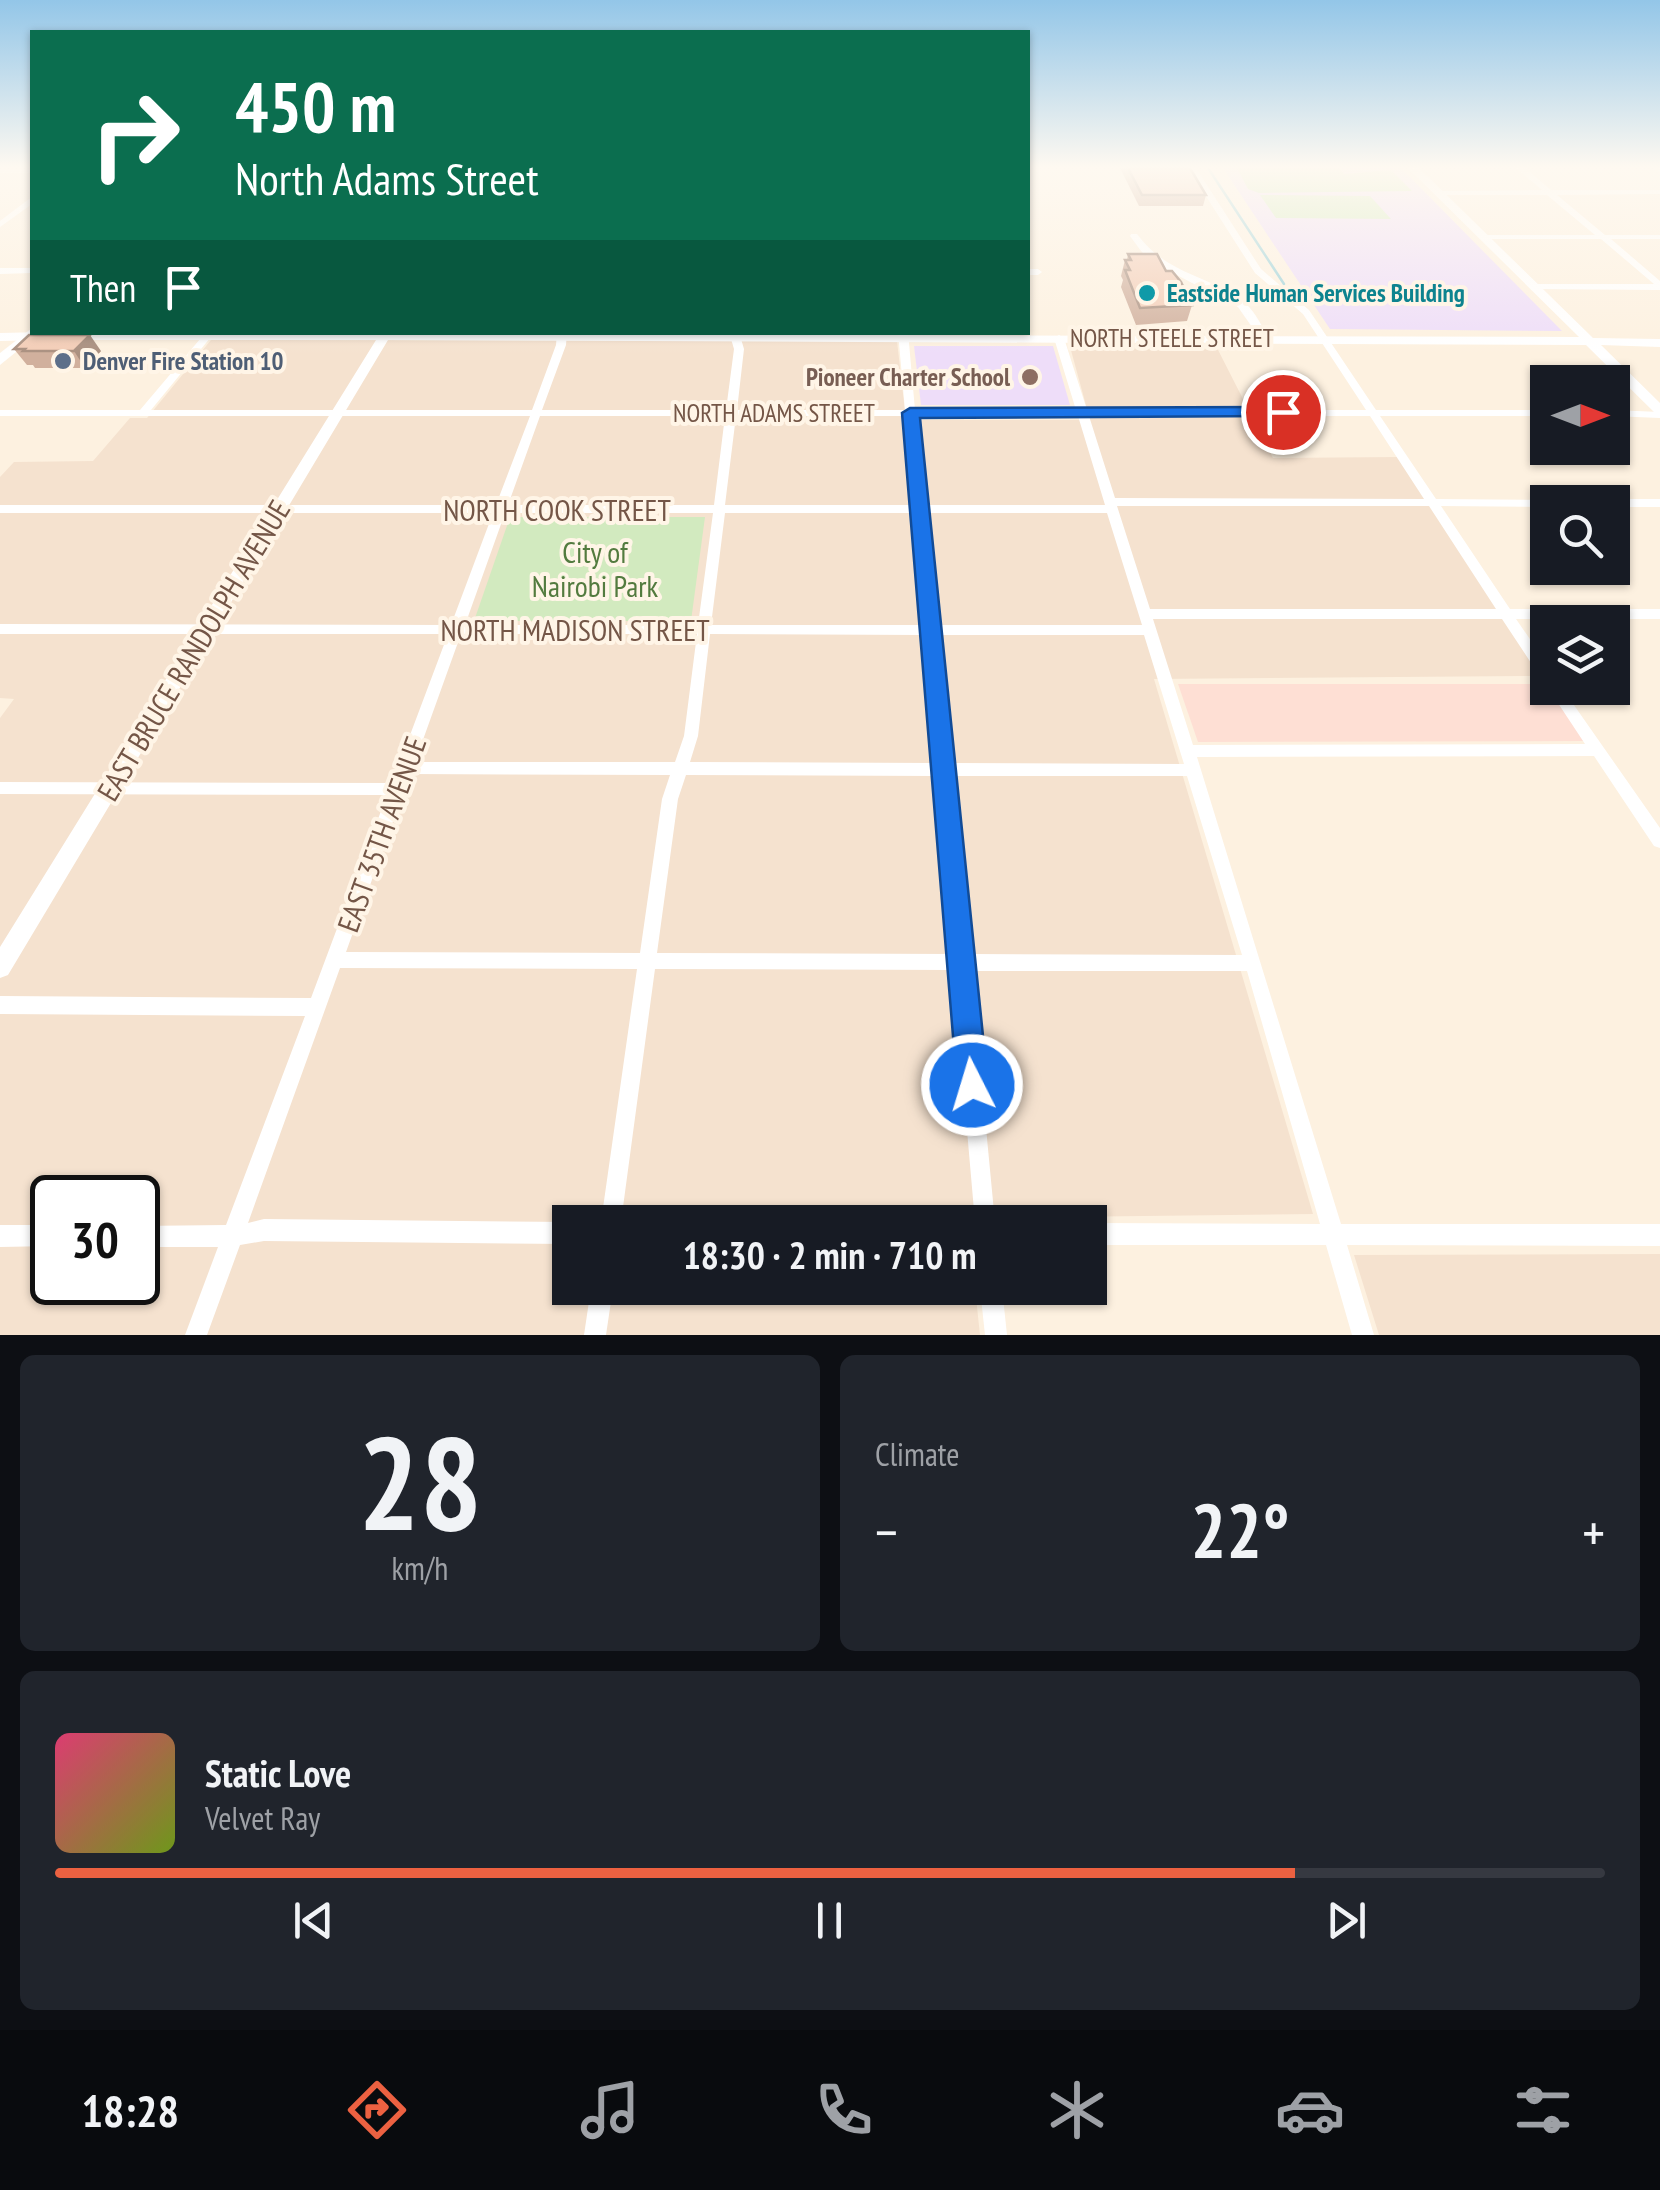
<!DOCTYPE html>
<meta charset="utf-8">
<style>
body{margin:0;font-family:"PT Sans Narrow",sans-serif;background:#20242c;color:#f1f3f6;height:100vh;display:flex;flex-direction:column;font-size:38px;white-space:nowrap}
*{box-sizing:border-box;margin:0}
p{font-size:32px;color:#9ea1a6}
.icon{flex:none;width:55px;height:55px;fill:none;stroke:currentColor;stroke-width:2;stroke-linecap:round;stroke-linejoin:round}
.map{position:relative;height:1335px;overflow:hidden}
.panel{display:flex;flex-direction:column;gap:20px;padding:20px;background:#0d0f14;flex:1}
.panel>*{flex:none}
.guide{position:absolute;left:30px;top:30px;width:1000px;height:305px;border-radius:0px;box-shadow:0 2px 8px #0004;background:#0b6e4f;color:#fff;overflow:hidden}
.needle{width:65px;rotate:90deg}
.controls{position:absolute;left:1530px;top:365px;display:grid;gap:20px}
.controls a{display:grid;place-items:center;width:100px;height:100px;border-radius:0px;background:#171b24;box-shadow:0 2px 8px #0004;font-size:50px}
.speed{position:absolute;left:30px;top:1175px;display:flex;gap:20px;font-size:50px;font-weight:700;text-align:center}
.speed>*{display:grid;place-content:center;width:130px;height:130px;border-radius:50%;background:#171b24;box-shadow:0 2px 8px #0004;line-height:1}
.speed .limit{border:5px solid #111;border-radius:15px;background:#fff;color:#111}
.pin{position:absolute;display:grid;place-items:center;width:85px;height:85px;color:#fff;margin:-42px;border:5px solid #fff;border-radius:50%;box-shadow:0 2px 10px #0007}
.me{position:absolute;width:110px;margin:-55px;rotate:355deg;stroke-linejoin:round;filter:drop-shadow(0 0 8px #0008)}
.turn{display:flex;align-items:center;gap:35px;height:210px;padding:0 40px;font-size:45px}
.turn .icon{width:130px;height:130px;stroke-width:2.5}
.turn b{display:block;font-size:70px;line-height:85px}
.then{display:flex;align-items:center;height:95px;padding:0 40px;background:#0003;gap:20px;font-size:38px}
.big{font-size:75px;font-weight:700;line-height:1.1}
.panel .card{flex:1;display:flex;flex-direction:column;justify-content:center;gap:15px;min-width:0;padding:0 35px;border-radius:15px;background:#20242c}
.panel .dial{align-items:center;gap:0}
.dial b{font-size:130px;line-height:1}
.song{display:flex;align-items:center;gap:30px}
.cover{width:120px;height:120px;border-radius:15px;background:linear-gradient(135deg,hsl(340 70% 55%),hsl(80 70% 35%))}
.played{height:10px;border-radius:5px;background:linear-gradient(90deg,#ec6141 80%,#363941 80%)}
.keys{display:flex;justify-content:space-around;direction:ltr}
.heat{display:flex;justify-content:space-between;align-items:center;font-size:55px;direction:ltr}
.panel .tiles{flex:1;display:grid;gap:20px;grid-template-columns:1fr 1fr}
.card:last-child{grid-column:span 2}
.trip{position:absolute;left:552px;top:1205px;width:555px;height:100px;border-radius:0px;background:#171b24;box-shadow:0 2px 8px #0004;font-weight:700;line-height:100px;text-align:center}
.dock{display:flex;height:160px;justify-content:space-around;align-items:center;background:#090b0e;color:#9ea1a6}
.dock .icon{width:70px;height:70px}
.dock .current{color:#ec6141}
.dock b{font-size:45px;color:#f1f3f6}
.map>svg:first-child{display:block}
.residential{fill:#f5e2cf;fill-rule:evenodd}
.commercial{fill:#fedfd4}
.education{fill:#eeddf9}
.green{fill:#d2eabf}
.lines{fill:none;stroke-linecap:round;stroke-linejoin:round}
.stream{stroke:#9bd1d9;stroke-width:2.5}
.minor{fill:#fff;fill-rule:evenodd}
.tertiary{fill:#fff;fill-rule:evenodd}
.secondary{fill:#fff;fill-rule:evenodd}
.wall{fill:#d1b09d}
.shaded-wall{fill:#aa9080}
.building{fill:#f3cdb7;stroke:#aa9080;stroke-width:2.5}
.route{fill:#1a73e8;stroke:#114b97;stroke-width:2.5}
.culture-dot{fill:#0f9aa8;stroke:#fff5e7;stroke-width:4}
.service-dot{fill:#5c6f8a;stroke:#fff5e7;stroke-width:4}
.education-dot{fill:#8d6e63;stroke:#fff5e7;stroke-width:4}
.labels{text-anchor:middle;dominant-baseline:central;stroke-width:8;stroke-linejoin:round;paint-order:stroke}
.far-culture-label{font-size:25px;font-weight:bold;fill:#0d838f;stroke:#fff5e7;text-anchor:start}
.far-street-label{font-size:25px;fill:#745647;stroke:#fff5e7}
.far-service-label{font-size:25px;font-weight:bold;fill:#4e5e75;stroke:#fff5e7;text-anchor:start}
.far-education-label{font-size:25px;font-weight:bold;fill:#785e54;stroke:#fff5e7;text-anchor:end}
.street-label{font-size:30px;fill:#745647;stroke:#fff5e7}
.park-label{font-size:30px;fill:#537b3f;stroke:#fff5e7}
</style>
<div class="map">
<svg width="1660" height="1335" viewBox="0 0 1660 1335">
<rect width="100%" height="100%" fill="#fdf1e0"/>
<!-- residential -->
<g class="residential">
<path d="M211 340 897 341 906 420H1090L1069 343 1214 342 1273 458 1399 457 1540 676 1154 679 1313 1214 968 1218V1222H570V1288H975L980 1335H0V718L14 699 0 698V477L14 462 93 461 130 418H147ZM52 1198H138V1282H52Z"/>
<path d="M1660 1254V1335H1379L1354 1255Z"/>
</g>
<!-- commercial -->
<path class="commercial" d="M1178 684H1546L1584 741 1198 742Z"/>
<!-- education -->
<g class="education">
<path d="M1223 168H1401L1562 331 1330 329Z"/>
<path d="M914 346H1053L1070 405H921Z"/>
</g>
<!-- green -->
<g class="green">
<path d="M1237 168H1340L1344 174 1391 170 1412 191 1259 193 1248 189Z"/>
<path d="M1260 195 1370 196 1391 219 1276 218Z"/>
<path d="M510 517H705L691 621H474Z"/>
</g>
<g class="lines">
<!-- stream -->
<path class="stream" d="M1208 168 1284 284"/>
<!-- minor -->
<g class="minor">
<path d="M1188 168H1196L1261 269 1309 310 1376 410H1548V416H1380L1436 499 1552 500 1553 502H1548V507L1441 506 1510 609H1660V619H1516L1548 665V682L1543 681 1502 619H1153L1193 745 1585 744 1548 688H1562L1660 828V848L1654 846 1594 756 1197 757 1341 1224H1660V1246L1347 1245 1374 1335H1352L1326 1245H1090V1223L1320 1224 1247 971H971L995 1222H975L953 970 655 969 621 1222H601L637 969 340 968 248 1223 264 1219 570 1222V1244L264 1241 240 1245 207 1335H185L218 1247H138V1226L226 1225 305 1016 0 1014V996L311 998 387 795 0 794V782L392 783 448 634H0V624L451 625 493 513H0V505H496L530 416H0V410H140L206 332H215L151 410H532L556 345 557 332H567L566 345 542 410H726L734 349 729 332H739L744 349 737 410H905L898 332H908L915 410H1076L1054 338 1059 335 1064 338 1087 410H1366L1303 314 1255 273ZM540 416H725L714 505H508ZM736 416H905L913 505H725ZM916 416H1078L1105 505H925ZM1089 416H1370L1424 499 1115 498ZM1117 506H1429L1496 609H1150ZM505 513H713L698 625H465ZM725 513H914L923 625H711ZM926 513H1107L1142 625H937ZM461 634H697L684 736 675 762H415ZM710 634 924 635 935 763 690 762 698 736ZM938 635H1144L1184 764 950 763ZM410 774 670 775 662 799 640 953 346 952ZM686 775 936 776 952 954 657 953 678 799ZM951 776H1187L1242 955 969 954Z"/>
<path d="M1516 168H1525L1551 190H1660V194L1557 195 1605 235H1660V239H1611L1660 281V290L1531 289 1530 287 1534 284H1654L1601 239H1483L1479 237 1483 235H1595L1547 195H1438L1434 193 1438 191 1542 190Z"/>
<path d="M1653 168H1660V172Z"/>
<rect x="0" y="169" width="32" height="4"/>
<path d="M29 199H32V204L0 227V221Z"/>
<path d="M1131 234H1137C1169 277 1210 274 1246 304 1256 313 1262 327 1269 338L1267 340H1261L1238 307 1152 262 1141 251 1130 236Z"/>
<path d="M0 268H32V273L0 274Z"/>
<path d="M1028 269H1038L1042 272 1038 275H1028Z"/>
<path d="M1612 410 1660 412V418L1612 416Z"/>
<path d="M1612 499H1660V507H1612V502H1607Z"/>
<path d="M0 1225H52V1246L0 1247Z"/>
<path d="M591 1288H613L606 1335H584Z"/>
<path d="M980 1288H1002L1007 1335H985Z"/>
</g>
<!-- tertiary -->
<g class="tertiary">
<path d="M1408 168H1419L1593 338 1660 339V347L1601 345 1660 403V414L1655 413 1586 345 388 340 8 975 0 978V947L376 340H70L66 339V333L1579 337Z"/>
<path d="M0 333 44 332 50 336 44 340 0 341Z"/>
</g>
<!-- secondary -->
<path class="secondary" d="M32 328V332H39L37 335 0 365V353Z"/>
</g>
<!-- wall -->
<g class="wall">
<path d="M1120 168H1190L1206 195 1203 206H1139Z"/>
<path d="M1128 254 1166 271 1192 305 1187 321 1136 325 1121 287 1123 280 1121 276 1125 260H1127Z"/>
<path d="M14 349 101 351 85 368H35L33 365H27Z"/>
</g>
<!-- shaded-wall -->
<path class="shaded-wall" d="M90 335 101 351 85 368 74 351Z"/>
<!-- building -->
<g class="building">
<path d="M1128 168H1190L1206 195H1142Z"/>
<path d="M1128 254H1157L1166 271H1172L1181 282 1192 305 1140 308 1125 270H1130L1125 260H1131Z"/>
<path d="M29 335H90L74 351H23L25 349H14Z"/>
</g>
<!-- sky -->
<linearGradient id="sky" x2="0" y2="1"><stop stop-color="#93c6e8"/><stop offset="0.47" stop-color="#fef9f1"/><stop offset="1" stop-color="#fef9f1" stop-opacity="0"/></linearGradient>
<rect width="1660" height="355" fill="url(#sky)"/>
<!-- route -->
<path class="route" d="M1283 407 1289 409V416L920 418 988 1085 984 1096 972 1101 961 1096 957 1085 902 413 910 408Z"/>
<!-- markers -->
<circle class="culture-dot" cx="1147" cy="293" r="10"/>
<circle class="service-dot" cx="63" cy="361" r="10"/>
<circle class="education-dot" cx="1030" cy="377" r="10"/>
<g class="labels">
<!-- far-culture labels -->
<g class="far-culture-label">
<text x="1167" y="293">Eastside Human Services Building</text>
</g>
<!-- far-street labels -->
<g class="far-street-label">
<text x="1172" y="338">NORTH STEELE STREET</text>
<text x="774" y="413">NORTH ADAMS STREET</text>
</g>
<!-- far-service labels -->
<g class="far-service-label">
<text x="83" y="361">Denver Fire Station 10</text>
</g>
<!-- far-education labels -->
<g class="far-education-label">
<text x="1010" y="377">Pioneer Charter School</text>
</g>
<!-- street labels -->
<g class="street-label">
<text x="557" y="509">NORTH COOK STREET</text>
<text x="575" y="629">NORTH MADISON STREET</text>
<text transform="translate(193 650) rotate(-59)">EAST BRUCE RANDOLPH AVENUE</text>
<text transform="translate(381 834) rotate(-70)">EAST 35TH AVENUE</text>
</g>
<!-- park labels -->
<g class="park-label">
<text x="595" y="551">City of<tspan x="595" dy="34">Nairobi Park</tspan></text>
</g>
</g>
</svg>
<div class="controls">
<a><svg class="needle" viewBox="-14 -14 28 28"><path d="M0-13l5 13h-10z" fill="#e53935"/><path d="M0 13l5-13h-10z" fill="#9ea1a6"/></svg></a>
<a><svg class="icon" aria-label="search" viewBox="0 0 24 24"><circle cx="10" cy="10" r="6"/><path d="M15 15l6 6"/></svg></a>
<a><svg class="icon" aria-label="layers" viewBox="0 0 24 24"><path d="M12 4l9 5-9 5-9-5zM3 14l9 5 9-5"/></svg></a>
</div>
<div class="speed"><div class="limit">30</div></div>
<div class="pin" style="left:1283px;top:412px;background:#d93025"><svg class="icon" aria-label="arrive" viewBox="0 0 24 24"><path d="M6 21V4h12l-3 4 3 4H6"/></svg></div>
<svg class="me" style="left:972px;top:1085px" viewBox="-20 -20 40 40"><circle r="17" fill="#1a73e8" stroke="#fff" stroke-width="3"/><path d="M0-11L8 9 0 5-8 9z" fill="#fff"/></svg>
<div class="trip">18:30 · 2 min · 710 m</div>
<div class="guide">
<div class="turn"><svg class="icon" aria-label="right" viewBox="0 0 24 24"><path d="M7 20v-9h11M14 6l5 5-5 5"/></svg><div><b>450 m</b>North Adams Street</div></div>
<div class="then">Then<svg class="icon" aria-label="arrive" viewBox="0 0 24 24"><path d="M6 21V4h12l-3 4 3 4H6"/></svg></div>
</div>
</div>
<section class="panel">
<div class="tiles">
<div class="card dial"><b>28</b><p>km/h</p></div>
<div class="card"><p>Climate</p>
<div class="heat"><a>−</a><b class="big">22°</b><a>+</a></div>
</div>
<div class="card">
<div class="song"><i class="cover"></i><div><b>Static Love</b><p>Velvet Ray</p></div></div>
<div class="played"></div>
<div class="keys"><svg class="icon" aria-label="previous" viewBox="0 0 24 24"><path d="M18 5L8 12l10 7zM5 5v14"/></svg><svg class="icon" aria-label="pause" viewBox="0 0 24 24"><path d="M8 5v14M16 5v14"/></svg><svg class="icon" aria-label="next" viewBox="0 0 24 24"><path d="M6 5l10 7-10 7zM19 5v14"/></svg></div>
</div>
</div>
</section>
<nav class="dock">
<b>18:28</b>
<svg class="icon current" aria-label="directions" viewBox="0 0 24 24"><path d="M12 3l9 9-9 9-9-9zM9 14v-3h6M13 9l2 2-2 2"/></svg>
<svg class="icon" aria-label="music" viewBox="0 0 24 24"><path d="M9 18V5l10-2v13"/><circle cx="6" cy="18" r="3"/><circle cx="16" cy="16" r="3"/></svg>
<svg class="icon" aria-label="phone" viewBox="0 0 24 24"><path d="M5 4h4l2 5-3 2q2 4 5 5l2-3 5 2v4C11 20 4 13 5 4z"/></svg>
<svg class="icon" aria-label="climate" viewBox="0 0 24 24"><path d="M12 3v18M4 7l16 10M4 17L20 7"/></svg>
<svg class="icon" aria-label="car" viewBox="0 0 24 24"><path d="M5 17H2v-5l4-1 3-4h7l3 4 3 1v5h-3M9 17h6M6 11h13"/><circle cx="7" cy="17" r="2"/><circle cx="17" cy="17" r="2"/></svg>
<svg class="icon" aria-label="filters" viewBox="0 0 24 24"><path d="M4 7h16M4 17h16"/><circle cx="9" cy="7" r="2"/><circle cx="15" cy="17" r="2"/></svg>
</nav>
